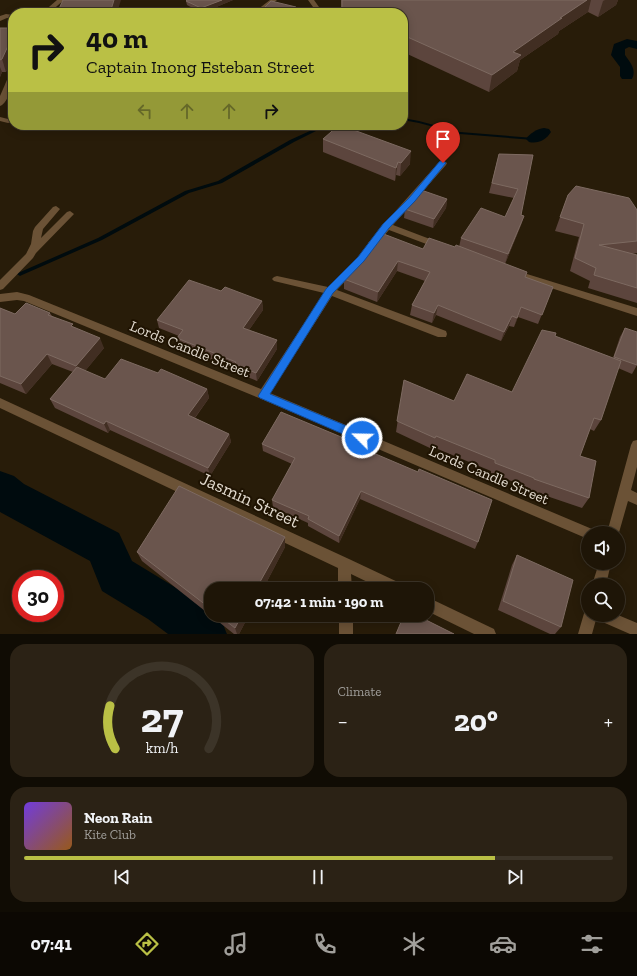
<!DOCTYPE html>
<meta charset="utf-8">
<style>
body{margin:0;font-family:"Zilla Slab",serif;background:#2b2215;color:#f1f3f6;height:100vh;display:flex;flex-direction:column;font-size:15px;white-space:nowrap}
*{box-sizing:border-box;margin:0}
p{font-size:13px;color:#a19f9b}
.icon{flex:none;width:22px;height:22px;fill:none;stroke:currentColor;stroke-width:2;stroke-linecap:round;stroke-linejoin:round}
.map{position:relative;height:634px;overflow:hidden}
.sheet{display:flex;flex-direction:column;gap:10px;padding:10px;background:#100c04;flex:1}
.sheet>*{flex:none}
.banner{position:absolute;left:8px;top:8px;width:400px;height:122px;border-radius:16px;box-shadow:0 2px 10px #0003,0 0 0 1px #3c3428;background:#bac045;color:#111;overflow:hidden}
.fabs{position:absolute;left:581px;top:526px;display:grid;gap:8px}
.fabs a{display:grid;place-items:center;width:44px;height:44px;border-radius:50%;background:#1e1507;box-shadow:0 2px 10px #0003,0 0 0 1px #3c3428;font-size:20px}
.speed{position:absolute;left:12px;top:570px;display:flex;gap:8px;font-size:20px;font-weight:700;text-align:center}
.speed>*{display:grid;place-content:center;width:52px;height:52px;border-radius:50%;background:#1e1507;box-shadow:0 2px 10px #0003,0 0 0 1px #3c3428;line-height:1}
.speed .limit{border:6px solid #d22;background:#fff;color:#111}
.pin{position:absolute;display:grid;place-items:center;width:34px;height:34px;color:#fff;margin:-41px -17px;border-radius:50% 50% 50% 0;rotate:-45deg;box-shadow:0 0 4px #0007}
.pin .icon{rotate:45deg}
.me{position:absolute;width:44px;margin:-22px;rotate:293deg;stroke-linejoin:round;filter:drop-shadow(0 0 3px #0008)}
.turn{display:flex;align-items:center;gap:14px;height:84px;padding:0 12px;font-size:18px}
.turn .icon{width:52px;height:52px;stroke-width:2.5}
.turn b{display:block;font-size:28px;line-height:34px}
.lanes{display:flex;align-items:center;height:38px;padding:0 12px;background:#0003;justify-content:center;gap:20px;direction:ltr}
.lanes .off{opacity:.35}
.big{font-size:30px;font-weight:700;line-height:1.1}
.sheet .widget{flex:1;display:flex;flex-direction:column;justify-content:center;gap:6px;min-width:0;padding:0 14px;border-radius:16px;background:#2b2215}
.sheet .dial{align-items:center;gap:0}
.dial svg{height:104px;overflow:visible;fill:none;stroke:#3c3428;stroke-width:7;stroke-linecap:round;text-anchor:middle}
.dial text{fill:#f1f3f6;stroke:none}
.song{display:flex;align-items:center;gap:12px}
.cover{width:48px;height:48px;border-radius:6px;background:linear-gradient(135deg,hsl(260 70% 55%),hsl(30 70% 35%))}
.played{height:4px;border-radius:2px;background:linear-gradient(90deg,#bac045 80%,#3c3428 80%)}
.keys{display:flex;justify-content:space-around;direction:ltr}
.heat{display:flex;justify-content:space-between;align-items:center;font-size:22px;direction:ltr}
.sheet .tiles{flex:1;display:grid;gap:10px;grid-template-columns:1fr 1fr}
.widget:last-child{grid-column:span 2}
.trip{position:absolute;left:204px;top:582px;width:230px;height:40px;border-radius:16px;background:#1e1507;box-shadow:0 2px 10px #0003,0 0 0 1px #3c3428;font-weight:700;line-height:40px;text-align:center}
.dock{display:flex;height:64px;justify-content:space-around;align-items:center;background:#0c0803;color:#a19f9b}
.dock .icon{width:28px;height:28px}
.dock .active{color:#bac045}
.dock b{font-size:18px;color:#f1f3f6}
.map>svg:first-child{display:block}
.lines{fill:none;stroke-linecap:round;stroke-linejoin:round}
.stream{fill:#000b0e;fill-rule:evenodd}
.canal{fill:#000b0e;fill-rule:evenodd}
.river{fill:#000b0e;fill-rule:evenodd}
.minor{fill:#6b5236;fill-rule:evenodd}
.wall{fill:#5c453d}
.shaded-wall{fill:#412e22}
.building{fill:#6a554d;stroke:#7d6a61}
.route{fill:#1a73e8;stroke:#114b97}
.labels{text-anchor:middle;dominant-baseline:central;stroke-width:4;stroke-linejoin:round;paint-order:stroke}
.street-label{font-size:15px;fill:#e2dace;stroke:#1f1302}
.near-street-label{font-size:18px;fill:#e2dace;stroke:#1f1302}
</style>
<div class="map">
<svg width="637" height="634" viewBox="0 0 637 634">
<rect width="100%" height="100%" fill="#281c09"/>
<g class="lines">
<!-- stream -->
<g class="stream">
<path d="M403 118 419 121 460 132 534 138 536 139 534 140 460 134 419 123 403 120Z"/>
<path d="M323 125H328L294 142 222 183 189 193 102 240 22 275 20 276 17 274 18 273 98 238 185 191 218 181 290 140Z"/>
</g>
<!-- canal -->
<g class="canal">
<path d="M627 39 637 41V49L629 47 625 49V55C630 62 637 70 632 79H622L620 76V67L611 55 614 44Z"/>
<path d="M544 128 549 129 551 132C546 140 538 144 529 142L526 139C530 133 537 129 544 128Z"/>
</g>
<!-- river -->
<path class="river" d="M0 471 14 476 24 484 119 533 132 561 178 589 211 612V615C222 615 223 625 227 634H168L148 619 102 591 90 561 0 512Z"/>
<!-- minor -->
<g class="minor">
<path d="M57 0H64L49 13H42Z"/>
<path d="M270 0H277L260 13H253Z"/>
<path d="M308 0H314L319 7 320 13H314L313 7Z"/>
<path d="M6 14 13 15V19L7 18 0 21V16Z"/>
<path d="M10 73H13C13 82 9 103 0 106V96Z"/>
<path d="M0 117 8 119 13 118V122L8 123 0 121Z"/>
<path d="M443 160 447 163 446 165 393 225 443 244 445 246 443 248H437L389 230 376 245H370L368 243 370 241 382 227 383 224 385 223 440 161Z"/>
<path d="M56 206 60 209 43 229 41 238 67 212 70 211 74 214 36 253 33 258 3 289 0 290V280L26 254 31 244 33 231 35 227 53 207Z"/>
<path d="M362 255 365 256 367 258 365 260 337 290 446 331 447 334 446 337H438L332 296 270 393 592 529 594 533H588V539L259 398 24 301 17 300 0 302V294L17 292 29 295 261 389 324 293 274 281 272 279 274 277 277 276 328 287 359 256Z"/>
<path d="M514 270 637 308V316L511 275 509 273Z"/>
<path d="M0 398 349 559 402 584 404 589H382L351 574 352 589H338V568L0 408Z"/>
<path d="M637 440V467L631 490 637 493V505L628 501 618 536V533H607L631 445 633 441Z"/>
<path d="M599 563H611L606 585H592Z"/>
<path d="M427 597 494 629 496 634H474L427 611Z"/>
<path d="M588 609V615H618L637 623V634H630L598 620 597 616 592 634H578L585 610Z"/>
<rect x="339" y="615" width="14" height="19"/>
</g>
</g>
<!-- wall -->
<g class="wall">
<path d="M187 0H233L202 13 187 5 186 1Z"/>
<path d="M341 0H618L616 5 598 17 588 12 559 31 558 34 520 60 517 71 489 92 403 52V13H341Z"/>
<path d="M0 28H13V57L6 72H2L0 77Z"/>
<path d="M323 139 410 164 400 176 396 175 395 181 323 152Z"/>
<path d="M499 154 533 155 521 215 524 216 521 225 505 264 527 272 526 278 553 287 538 324 518 317 514 327 509 326 501 341 436 315 432 323 410 315 412 305 425 281 397 271 377 302 344 289V279L423 249 459 247 461 238 505 217 514 198 489 193Z"/>
<path d="M568 195 637 210V253L632 254 637 255V303L588 288 590 281 570 271 579 237 555 231Z"/>
<path d="M447 199 446 208 433 228 404 218 405 209Z"/>
<path d="M221 291 262 301 263 310 249 330 277 340V349L257 381 235 372V369L179 347 177 338 179 336 159 328 157 320Z"/>
<path d="M0 308 15 314 50 313 52 316 74 328 104 348 85 371 105 379 158 373 207 389 209 398 195 418 229 434 231 442 210 476 110 430 108 433 55 408 50 399 73 372 52 364 26 394 0 383Z"/>
<path d="M625 328 637 365 632 374 618 368 601 420 594 431 590 429 580 456 589 498 582 508 529 490V488L491 473V471L433 447 432 449 396 432 404 380 454 401 512 392 555 336 613 358 620 337Z"/>
<path d="M346 441 478 542 475 549 360 499 339 543 308 526V523L273 507 272 500 292 464 263 451 262 444Z"/>
<path d="M285 547 263 589H211V615H249L239 634H234L142 561 137 552Z"/>
<path d="M517 555 561 627 555 634H550L498 610 512 565Z"/>
</g>
<!-- shaded-wall -->
<g class="shaded-wall">
<path d="M114 0H121L117 13H110Z"/>
<path d="M222 0H233L202 13 201 8Z"/>
<path d="M587 0H591L588 12 559 31 558 34 520 60 517 71 489 92 492 75 513 52 560 18Z"/>
<path d="M605 0H618L616 5 598 17 603 1Z"/>
<path d="M13 35V57L6 72 2 59Z"/>
<path d="M0 67 2 72 0 77Z"/>
<path d="M411 151 410 164 400 176 401 163Z"/>
<path d="M398 162 396 175 395 181 396 168Z"/>
<path d="M447 199 446 208 433 228 434 219Z"/>
<path d="M524 216 521 225 505 264 508 254Z"/>
<path d="M398 261 397 271 377 302 378 292Z"/>
<path d="M262 301 263 310 244 337 243 328Z"/>
<path d="M438 305 436 315 432 323 434 313Z"/>
<path d="M521 307 518 317 514 327 517 318Z"/>
<path d="M512 316 509 326 501 341 504 332Z"/>
<path d="M100 338 104 348 81 376 76 366Z"/>
<path d="M277 340V349L257 381 256 373Z"/>
<path d="M47 354 52 364 26 394 21 384Z"/>
<path d="M207 389 209 398 190 424 188 415Z"/>
<path d="M106 421 110 430 108 433 104 424Z"/>
<path d="M229 434 231 442 210 476 208 468Z"/>
<path d="M361 491 360 499 339 543V536Z"/>
<path d="M285 537V547L263 589H256Z"/>
<path d="M242 615H249L239 634H237L235 628Z"/>
</g>
<!-- building -->
<g class="building">
<path d="M63 0H114L110 13H57Z"/>
<path d="M187 0H222L201 8 186 1Z"/>
<path d="M342 0H587L560 18H562L513 52 521 55 492 75 403 35V13H354L342 8Z"/>
<path d="M271 1 296 7 294 10 307 13H259Z"/>
<path d="M0 28H13V35L2 59 0 60Z"/>
<path d="M339 125H340L411 151 401 163 398 162 396 168 323 139Z"/>
<path d="M499 154 533 155 521 215 524 216 508 254 461 238 481 208 505 217 518 189 492 183Z"/>
<path d="M576 186 629 198 637 210V241L599 245 637 255V288L594 275 596 268 575 258 584 224 560 217 568 195Z"/>
<path d="M421 190 447 199 434 219 405 209Z"/>
<path d="M381 233 423 249 429 238 455 247 456 245 527 272 525 277 553 287 542 315 521 307 517 318 512 316 504 332 438 305 434 313 412 305 430 272 398 261 378 292 344 279 355 264Z"/>
<path d="M189 280 221 291 225 287 262 301 243 328 277 340 256 373 234 364 236 362 177 338 183 330 157 320Z"/>
<path d="M26 303 50 313 48 315 73 324 71 326 100 338 76 366 47 354 21 384 0 376V308L15 314Z"/>
<path d="M625 328 637 332V365L614 357Z"/>
<path d="M542 330 556 333 555 336 621 361 601 420 594 418 580 456 596 461 589 498 534 479V478L495 463V460L436 436 435 438 397 421 404 380 454 401 467 374 512 392Z"/>
<path d="M121 359 158 373 161 369 207 389 188 415 229 434 208 468 106 421 104 424 50 399 77 367 105 379Z"/>
<path d="M281 412 346 439 345 441 418 472 419 469 492 500 478 542 361 491 339 536 308 519 309 516 272 500 295 458 262 444Z"/>
<path d="M179 486 285 537 256 589H211V609L137 552Z"/>
<path d="M517 555 573 580 561 627 503 601Z"/>
<path d="M218 615H242L235 628Z"/>
<path d="M404 615H416L454 634H396Z"/>
</g>
<!-- route -->
<path class="route" d="M440 161H443L446 163 415 201 389 228 364 261 333 293 270 394 366 434 367 438 366 441 362 442 359 441 260 398 258 396 260 393 326 289 358 257 383 224 409 198Z"/>
<g class="labels">
<!-- street labels -->
<g class="street-label">
<text transform="translate(190 349) rotate(22)">Lords Candle Street</text>
<text transform="translate(489 475) rotate(23)">Lords Candle Street</text>
</g>
<!-- near-street labels -->
<g class="near-street-label">
<text transform="translate(250 500) rotate(25)">Jasmin Street</text>
</g>
</g>
</svg>
<div class="fabs">
<a><svg class="icon" aria-label="sound" viewBox="0 0 24 24"><path d="M4 9h4l5-4v14l-5-4H4zM17 9q2 3 0 6"/></svg></a>
<a><svg class="icon" aria-label="search" viewBox="0 0 24 24"><circle cx="10" cy="10" r="6"/><path d="M15 15l6 6"/></svg></a>
</div>
<div class="speed"><div class="limit">30</div></div>
<div class="pin" style="left:443px;top:163px;background:#d93025"><svg class="icon" aria-label="arrive" viewBox="0 0 24 24"><path d="M6 21V4h12l-3 4 3 4H6"/></svg></div>
<svg class="me" style="left:362px;top:438px" viewBox="-20 -20 40 40"><circle r="17" fill="#1a73e8" stroke="#fff" stroke-width="3"/><path d="M0-11L8 9 0 5-8 9z" fill="#fff"/></svg>
<div class="trip">07:42 · 1 min · 190 m</div>
<div class="banner">
<div class="turn"><svg class="icon" aria-label="right" viewBox="0 0 24 24"><path d="M7 20v-9h11M14 6l5 5-5 5"/></svg><div><b>40 m</b>Captain Inong Esteban Street</div></div>
<div class="lanes"><svg class="icon off" aria-label="left" viewBox="0 0 24 24"><path d="M17 20v-9H6M10 6l-5 5 5 5"/></svg><svg class="icon off" aria-label="ahead" viewBox="0 0 24 24"><path d="M12 20V5M6 11l6-6 6 6"/></svg><svg class="icon off" aria-label="ahead" viewBox="0 0 24 24"><path d="M12 20V5M6 11l6-6 6 6"/></svg><svg class="icon" aria-label="right" viewBox="0 0 24 24"><path d="M7 20v-9h11M14 6l5 5-5 5"/></svg></div>
</div>
</div>
<section class="sheet">
<div class="tiles">
<div class="widget dial"><svg viewBox="0 0 100 80">
<path d="M14 69A42 42 0 1 1 86 69"/>
<path d="M14 69A42 42 0 0 1 10 36" stroke="#bac045"/>
<text x="50" y="56" font-size="32" font-weight="700">27</text>
<text x="50" y="72" font-size="11">km/h</text>
</svg></div>
<div class="widget"><p>Climate</p>
<div class="heat"><a>−</a><b class="big">20°</b><a>+</a></div>
</div>
<div class="widget">
<div class="song"><i class="cover"></i><div><b>Neon Rain</b><p>Kite Club</p></div></div>
<div class="played"></div>
<div class="keys"><svg class="icon" aria-label="previous" viewBox="0 0 24 24"><path d="M18 5L8 12l10 7zM5 5v14"/></svg><svg class="icon" aria-label="pause" viewBox="0 0 24 24"><path d="M8 5v14M16 5v14"/></svg><svg class="icon" aria-label="next" viewBox="0 0 24 24"><path d="M6 5l10 7-10 7zM19 5v14"/></svg></div>
</div>
</div>
</section>
<nav class="dock">
<b>07:41</b>
<svg class="icon active" aria-label="directions" viewBox="0 0 24 24"><path d="M12 3l9 9-9 9-9-9zM9 14v-3h6M13 9l2 2-2 2"/></svg>
<svg class="icon" aria-label="music" viewBox="0 0 24 24"><path d="M9 18V5l10-2v13"/><circle cx="6" cy="18" r="3"/><circle cx="16" cy="16" r="3"/></svg>
<svg class="icon" aria-label="phone" viewBox="0 0 24 24"><path d="M5 4h4l2 5-3 2q2 4 5 5l2-3 5 2v4C11 20 4 13 5 4z"/></svg>
<svg class="icon" aria-label="climate" viewBox="0 0 24 24"><path d="M12 3v18M4 7l16 10M4 17L20 7"/></svg>
<svg class="icon" aria-label="car" viewBox="0 0 24 24"><path d="M5 17H2v-5l4-1 3-4h7l3 4 3 1v5h-3M9 17h6M6 11h13"/><circle cx="7" cy="17" r="2"/><circle cx="17" cy="17" r="2"/></svg>
<svg class="icon" aria-label="filters" viewBox="0 0 24 24"><path d="M4 7h16M4 17h16"/><circle cx="9" cy="7" r="2"/><circle cx="15" cy="17" r="2"/></svg>
</nav>
